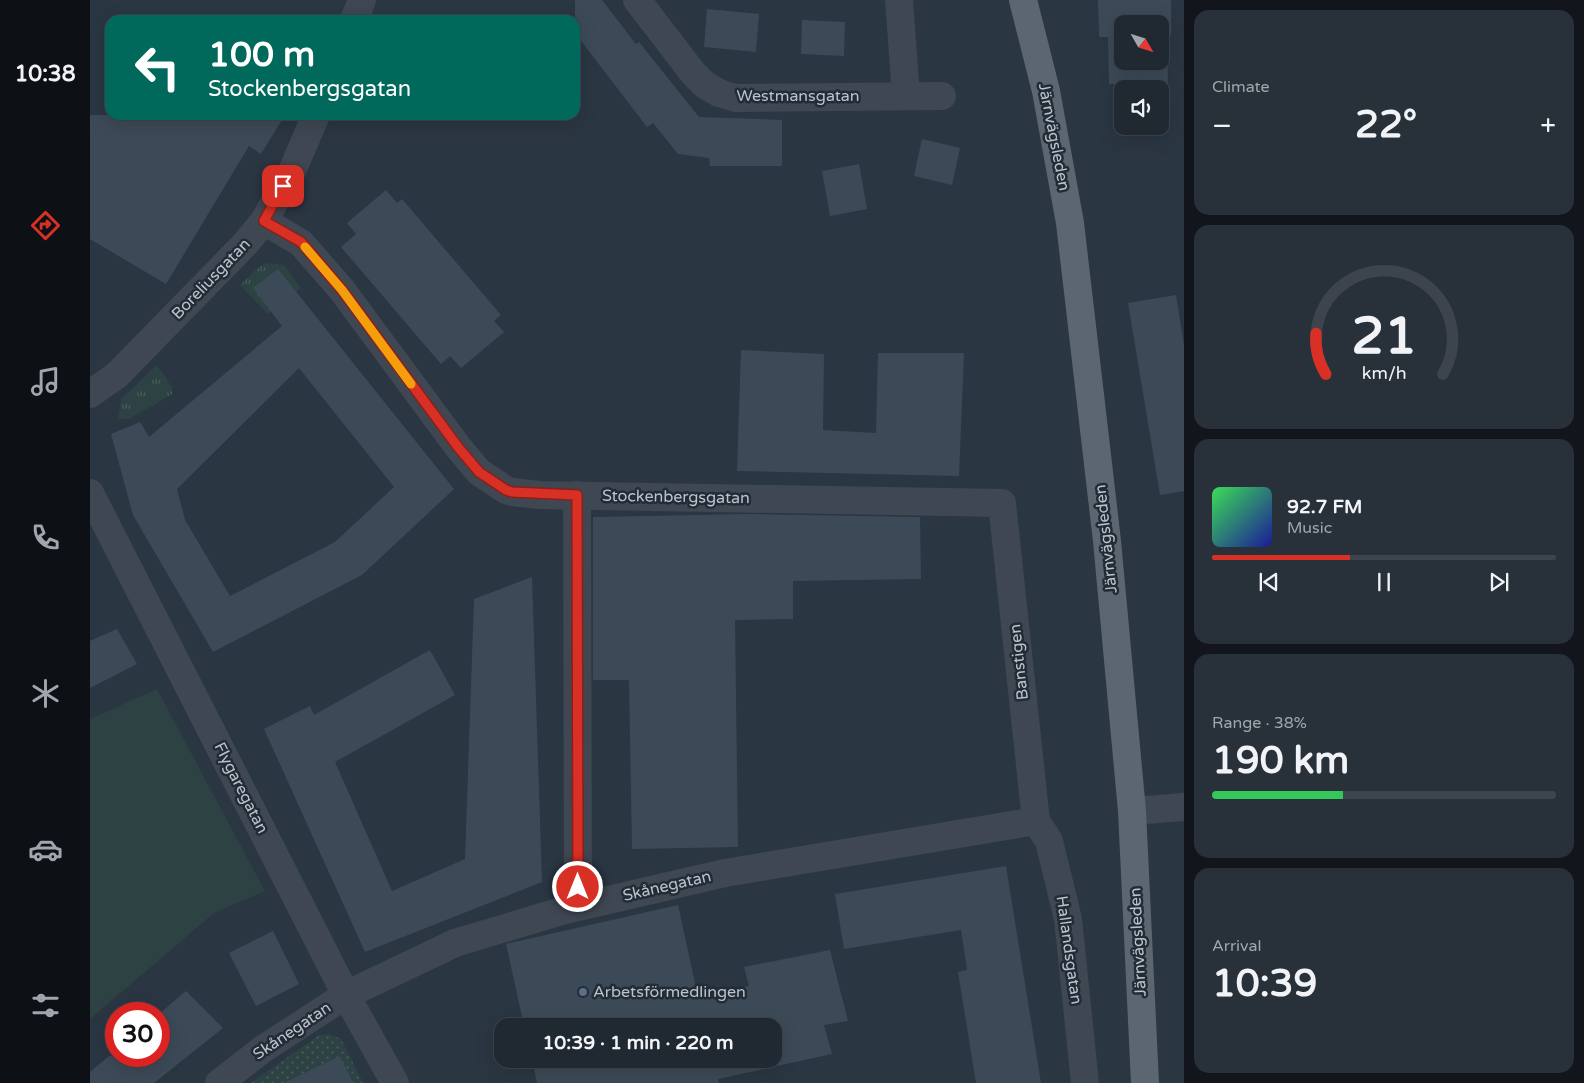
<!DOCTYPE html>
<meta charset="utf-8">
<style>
body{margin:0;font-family:"Varela Round",sans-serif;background:#28303a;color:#f1f3f6;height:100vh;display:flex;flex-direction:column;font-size:19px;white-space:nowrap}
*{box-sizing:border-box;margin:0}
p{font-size:16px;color:#a2a6ac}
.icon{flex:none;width:28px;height:28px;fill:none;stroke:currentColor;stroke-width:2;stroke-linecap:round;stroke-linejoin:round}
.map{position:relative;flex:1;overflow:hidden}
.drawer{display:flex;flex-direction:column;gap:10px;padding:10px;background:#12161c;width:400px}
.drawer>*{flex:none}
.banner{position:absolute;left:15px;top:15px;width:475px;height:105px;border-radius:15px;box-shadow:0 5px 20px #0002,0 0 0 1px #3d444d;background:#00695c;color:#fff;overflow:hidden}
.needle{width:32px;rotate:129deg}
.buttons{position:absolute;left:1024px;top:15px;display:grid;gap:10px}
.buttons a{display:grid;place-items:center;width:55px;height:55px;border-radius:10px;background:#202832;box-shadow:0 5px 20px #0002,0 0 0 1px #3d444d;font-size:25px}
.speed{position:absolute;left:15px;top:1002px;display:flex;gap:10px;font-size:25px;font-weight:700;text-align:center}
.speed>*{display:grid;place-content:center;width:65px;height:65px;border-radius:50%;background:#202832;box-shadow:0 5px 20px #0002,0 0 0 1px #3d444d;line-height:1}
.speed .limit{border:8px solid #d22;background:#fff;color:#111}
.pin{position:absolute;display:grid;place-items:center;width:42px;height:42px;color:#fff;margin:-21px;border-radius:10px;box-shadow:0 2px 8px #0006}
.me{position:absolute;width:55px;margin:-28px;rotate:0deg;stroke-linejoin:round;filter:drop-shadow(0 0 4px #0008)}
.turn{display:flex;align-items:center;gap:18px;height:105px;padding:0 20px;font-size:22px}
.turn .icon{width:65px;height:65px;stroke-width:2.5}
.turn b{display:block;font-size:35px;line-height:42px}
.big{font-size:38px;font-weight:800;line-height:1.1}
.drawer .widget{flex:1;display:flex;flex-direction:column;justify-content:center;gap:8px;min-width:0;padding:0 18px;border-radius:15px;background:#28303a}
.drawer .dial{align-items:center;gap:0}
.dial svg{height:130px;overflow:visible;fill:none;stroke:#3d444d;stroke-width:7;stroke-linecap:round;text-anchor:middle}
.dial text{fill:#f1f3f6;stroke:none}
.song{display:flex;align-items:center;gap:15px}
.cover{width:60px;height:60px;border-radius:8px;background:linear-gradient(135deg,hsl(130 70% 55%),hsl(240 70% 35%))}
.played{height:5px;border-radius:2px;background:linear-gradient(90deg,#d93025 40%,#3d444d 40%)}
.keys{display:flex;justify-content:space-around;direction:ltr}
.heat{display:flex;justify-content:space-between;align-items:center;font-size:28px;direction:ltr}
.charge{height:8px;border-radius:4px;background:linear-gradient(90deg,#34c759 38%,#3d444d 0)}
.trip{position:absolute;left:404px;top:1018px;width:288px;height:50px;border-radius:15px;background:#202832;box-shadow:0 5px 20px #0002,0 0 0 1px #3d444d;font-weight:800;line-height:50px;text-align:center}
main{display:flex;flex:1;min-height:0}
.menu{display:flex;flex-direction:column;width:90px;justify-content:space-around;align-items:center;background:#0d1014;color:#a2a6ac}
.menu .icon{width:35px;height:35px}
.menu .on{color:#d93025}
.menu b{font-size:22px;color:#f1f3f6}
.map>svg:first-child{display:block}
.grass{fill:url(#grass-tufts)}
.garden{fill:url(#garden-dots)}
.pitch{fill:#2c4243}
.building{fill:#3c4a57;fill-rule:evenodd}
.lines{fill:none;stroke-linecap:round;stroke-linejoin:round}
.minor{stroke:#3e4752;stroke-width:28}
.major{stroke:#5c6671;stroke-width:28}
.route-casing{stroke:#8d1f18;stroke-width:12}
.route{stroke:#d93025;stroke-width:9}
.slow{stroke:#f59e0b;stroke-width:9}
.service-dot{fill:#5c6f8a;stroke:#222c37;stroke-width:2}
.labels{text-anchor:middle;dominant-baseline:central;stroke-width:5;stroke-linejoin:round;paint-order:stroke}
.street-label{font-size:16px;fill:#bbc2cb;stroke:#222c37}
.poi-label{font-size:16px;fill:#bbc2cb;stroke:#222c37;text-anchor:start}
</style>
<main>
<nav class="menu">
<b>10:38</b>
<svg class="icon on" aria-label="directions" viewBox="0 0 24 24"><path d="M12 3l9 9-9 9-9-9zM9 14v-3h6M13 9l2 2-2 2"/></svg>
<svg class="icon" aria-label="music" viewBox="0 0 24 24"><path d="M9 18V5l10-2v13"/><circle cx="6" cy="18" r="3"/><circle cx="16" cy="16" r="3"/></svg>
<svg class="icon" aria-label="phone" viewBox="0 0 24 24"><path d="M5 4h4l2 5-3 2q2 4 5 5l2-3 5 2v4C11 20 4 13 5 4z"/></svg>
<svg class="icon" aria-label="climate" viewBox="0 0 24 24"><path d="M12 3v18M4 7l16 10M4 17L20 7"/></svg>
<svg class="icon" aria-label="car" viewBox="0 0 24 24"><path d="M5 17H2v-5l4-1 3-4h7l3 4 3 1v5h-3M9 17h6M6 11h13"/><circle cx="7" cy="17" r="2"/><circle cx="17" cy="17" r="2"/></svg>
<svg class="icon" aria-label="filters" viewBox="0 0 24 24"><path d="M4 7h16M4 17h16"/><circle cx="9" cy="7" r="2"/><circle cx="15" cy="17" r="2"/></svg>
</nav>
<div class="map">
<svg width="1094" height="1083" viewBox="0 0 1094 1083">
<defs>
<pattern id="grass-tufts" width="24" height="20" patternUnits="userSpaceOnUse" patternTransform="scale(1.25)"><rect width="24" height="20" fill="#2c4243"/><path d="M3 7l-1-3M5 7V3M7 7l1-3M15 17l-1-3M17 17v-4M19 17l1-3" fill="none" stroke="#495c5d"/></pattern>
<pattern id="garden-dots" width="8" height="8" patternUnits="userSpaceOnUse" patternTransform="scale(1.25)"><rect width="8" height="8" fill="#2c4243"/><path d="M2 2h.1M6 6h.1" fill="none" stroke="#495c5d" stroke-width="1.8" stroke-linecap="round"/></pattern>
</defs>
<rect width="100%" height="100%" fill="#2a3642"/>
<!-- grass -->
<g class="grass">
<path d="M179 263 194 265 211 288 178 314 150 285C158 278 168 264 179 263Z"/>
<path d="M67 365 82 387V394L39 419H28L31 399Z"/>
</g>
<!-- garden -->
<path class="garden" d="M239 1034 251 1039 273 1083H161L229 1035Z"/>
<!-- pitch -->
<path class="pitch" d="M67 689 175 891 124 913 0 1019V719Z"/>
<!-- building -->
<g class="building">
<path d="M485 0H512L546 44 549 42 609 117 692 120V166H620L619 158 588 154 563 123 557 127 485 33Z"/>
<path d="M1008 0H1081V35H1077L1078 89H1038V84H1019L1018 37H1009ZM1032 24H1070V61H1032Z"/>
<path d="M617 9 669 14 666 52 614 47Z"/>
<path d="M712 20 755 22 754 56 711 54Z"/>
<path d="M0 115H195L171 154 159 146 76 284 0 239Z"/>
<path d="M832 139 870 148 862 185 824 176Z"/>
<path d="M769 164 777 209 740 216 732 171Z"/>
<path d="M296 190 307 203 312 199 411 315 404 321 414 332 371 368 360 356 351 364 251 247 266 234 257 223Z"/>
<path d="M188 269 364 489 272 575 123 652 43 515 21 434 50 422 59 437 192 326 163 288ZM209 368 304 487 245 542 140 596 95 520 87 489Z"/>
<path d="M1086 295 1094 345V491L1070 495 1038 303Z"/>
<path d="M651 350 734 354 733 430 786 433 788 353H874L869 476 647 471Z"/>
<path d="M660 514 830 517 831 579 703 581V619L645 620 648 847 542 849 539 680H503V517Z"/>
<path d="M442 577 452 882 275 952 174 729 220 706 224 715 340 650 365 695 245 762 302 891 375 859 384 599Z"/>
<path d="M27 629 47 664 0 688V641Z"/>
<path d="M916 866 951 1083H886L868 972 877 970 871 930 754 949 745 894Z"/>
<path d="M588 905 608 997 659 986 654 967 740 950 758 1021 734 1025 742 1054 628 1079 629 1083H447L442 1059H682V1026H434L416 944Z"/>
<path d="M183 931 209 984 166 1006 139 953Z"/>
<path d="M96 991 133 1028 64 1083H0V1072L19 1056H69V1014Z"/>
<path d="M250 1056 263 1083H194Z"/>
</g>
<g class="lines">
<!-- minor -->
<g class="minor">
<path d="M547 0 603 73 615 85 629 93 645 98 852 96"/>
<path d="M809 0 816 96"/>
<path d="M264 20 272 0"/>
<path d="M174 221 211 243 252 290 368 447 389 472 416 490 422 492 449 495 912 503 946 821 959 841 978 919 995 1083"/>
<path d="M0 394 27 375 155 244 174 221 203 169 226 115"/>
<path d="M0 493 256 995 305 1083"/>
<path d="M487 495 488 907"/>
<path d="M1042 811 1094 807"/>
<path d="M129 1083 173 1049 256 995 365 943 475 910 635 873 946 821"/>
</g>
<!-- major -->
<path class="major" d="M933 0 956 91 980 223 1017 541 1042 811 1055 1083"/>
</g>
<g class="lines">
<!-- route casing -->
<g class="route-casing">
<path id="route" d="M193 186 174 221 211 242 252 290 368 447 389 472 416 490 422 492 487 495 488 887"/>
</g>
<!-- route -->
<use href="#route" class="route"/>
<!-- slow -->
<path class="slow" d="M215 247 252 290 321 384"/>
</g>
<!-- markers -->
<circle class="service-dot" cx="493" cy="992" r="5"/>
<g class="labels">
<!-- street labels -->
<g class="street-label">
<text x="708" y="96">Westmansgatan</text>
<text transform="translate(964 137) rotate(79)">Järnvägsleden</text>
<text transform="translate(121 279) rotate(-46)">Boreliusgatan</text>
<text transform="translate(586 497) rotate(1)">Stockenbergsgatan</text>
<text transform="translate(1016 539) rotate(-96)">Järnvägsleden</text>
<text transform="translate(929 662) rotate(-96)">Banstigen</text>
<text transform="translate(151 788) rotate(63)">Flygaregatan</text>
<text transform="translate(577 886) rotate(-13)">Skånegatan</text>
<text transform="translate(1048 942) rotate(-93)">Järnvägsleden</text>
<text transform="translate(979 950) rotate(82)">Hallandsgatan</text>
<text transform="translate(202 1031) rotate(-34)">Skånegatan</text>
</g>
<!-- poi labels -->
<g class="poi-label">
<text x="503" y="992">Arbetsförmedlingen</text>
</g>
</g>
</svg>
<div class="buttons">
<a><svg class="needle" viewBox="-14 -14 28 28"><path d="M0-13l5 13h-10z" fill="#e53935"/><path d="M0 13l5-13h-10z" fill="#a2a6ac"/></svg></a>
<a><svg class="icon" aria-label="sound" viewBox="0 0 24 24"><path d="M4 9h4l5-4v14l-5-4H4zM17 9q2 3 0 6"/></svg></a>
</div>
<div class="speed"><div class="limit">30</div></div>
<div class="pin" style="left:193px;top:186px;background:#d93025"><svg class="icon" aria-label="arrive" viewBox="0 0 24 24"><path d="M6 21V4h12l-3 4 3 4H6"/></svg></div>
<svg class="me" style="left:488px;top:887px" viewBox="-20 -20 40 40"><circle r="17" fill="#d93025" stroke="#fff" stroke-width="3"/><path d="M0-11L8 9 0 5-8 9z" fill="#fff"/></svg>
<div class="trip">10:39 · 1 min · 220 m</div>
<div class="banner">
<div class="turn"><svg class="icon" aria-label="left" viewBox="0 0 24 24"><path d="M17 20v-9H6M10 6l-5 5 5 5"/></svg><div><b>100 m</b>Stockenbergsgatan</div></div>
</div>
</div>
<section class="drawer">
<div class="widget"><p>Climate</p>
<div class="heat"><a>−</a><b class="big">22°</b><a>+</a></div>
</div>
<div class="widget dial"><svg viewBox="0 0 100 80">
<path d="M14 69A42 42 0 1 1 86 69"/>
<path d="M14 69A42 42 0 0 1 8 44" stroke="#d93025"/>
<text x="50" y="56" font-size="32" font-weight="700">21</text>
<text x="50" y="72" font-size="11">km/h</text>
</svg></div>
<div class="widget">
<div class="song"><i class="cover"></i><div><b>92.7 FM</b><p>Music</p></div></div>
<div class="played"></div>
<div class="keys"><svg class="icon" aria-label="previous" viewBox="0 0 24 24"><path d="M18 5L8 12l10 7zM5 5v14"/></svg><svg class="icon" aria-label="pause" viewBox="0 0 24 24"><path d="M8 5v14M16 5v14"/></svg><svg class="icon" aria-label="next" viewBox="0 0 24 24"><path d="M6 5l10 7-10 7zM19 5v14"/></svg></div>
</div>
<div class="widget"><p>Range · 38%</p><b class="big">190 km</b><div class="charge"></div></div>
<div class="widget"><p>Arrival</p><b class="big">10:39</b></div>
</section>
</main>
